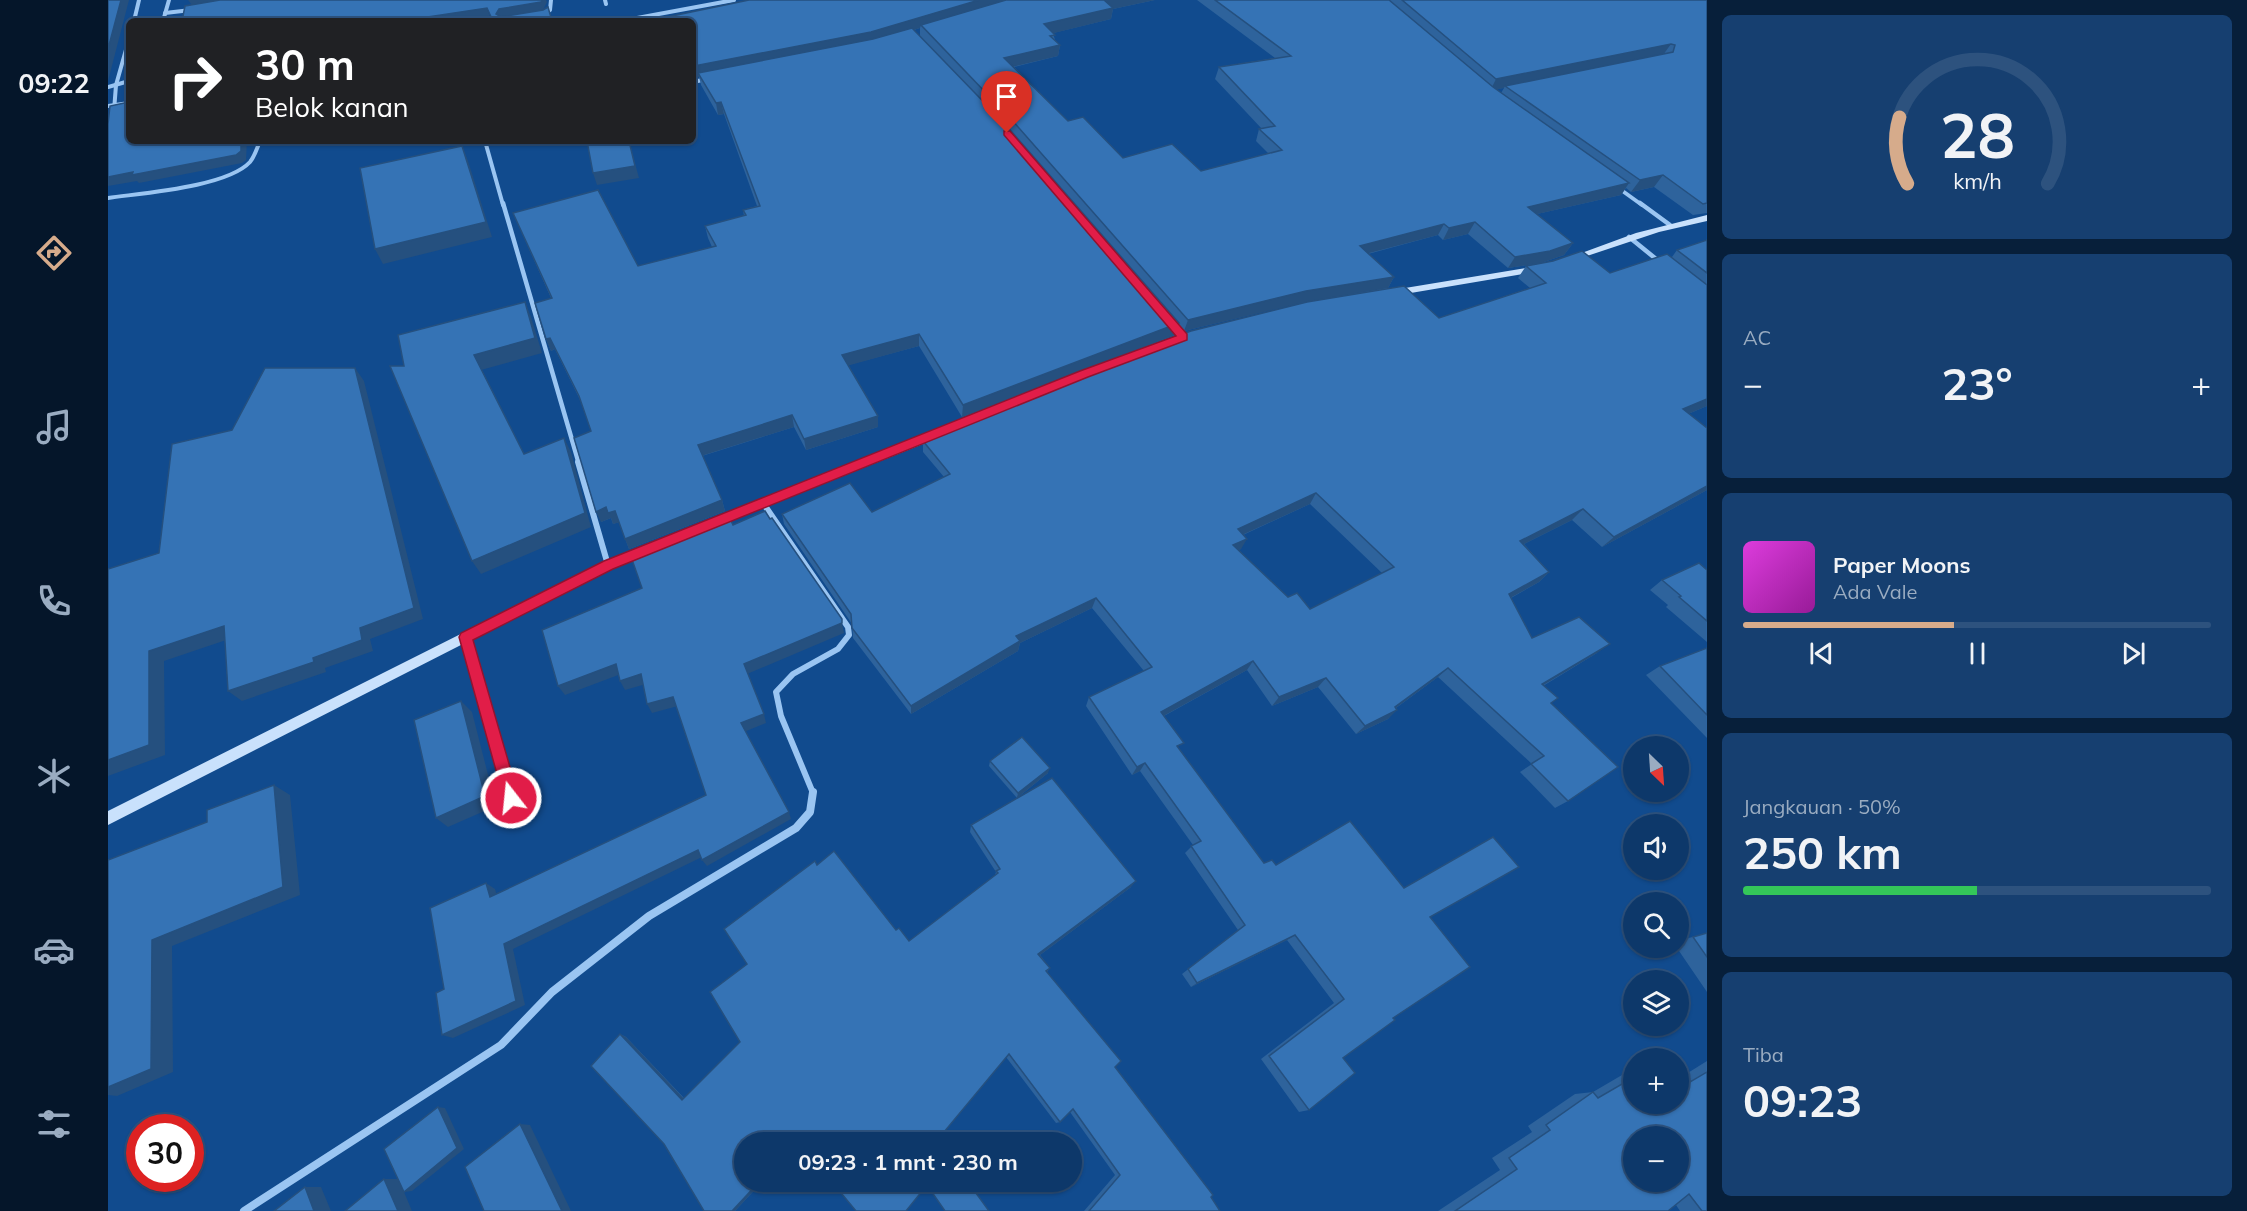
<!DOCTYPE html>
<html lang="id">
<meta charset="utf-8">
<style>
body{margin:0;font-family:Mulish,sans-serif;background:#163f70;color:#f1f3f6;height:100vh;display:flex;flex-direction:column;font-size:22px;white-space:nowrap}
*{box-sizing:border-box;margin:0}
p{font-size:20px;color:#9aacc1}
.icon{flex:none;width:33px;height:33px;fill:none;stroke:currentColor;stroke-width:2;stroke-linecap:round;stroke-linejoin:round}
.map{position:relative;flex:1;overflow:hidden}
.panel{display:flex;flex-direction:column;gap:15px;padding:15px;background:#071f3a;width:540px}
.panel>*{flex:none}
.hud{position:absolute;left:18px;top:18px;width:570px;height:126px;border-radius:9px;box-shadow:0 2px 4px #0004,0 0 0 2px #2d527e;background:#202124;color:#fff;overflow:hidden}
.needle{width:39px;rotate:155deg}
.buttons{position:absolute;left:1515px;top:736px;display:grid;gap:12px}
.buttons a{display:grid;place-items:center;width:66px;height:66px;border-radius:50%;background:#0d386a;box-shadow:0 2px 4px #0004,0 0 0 2px #2d527e;font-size:30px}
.speed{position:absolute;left:18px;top:1114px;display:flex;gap:12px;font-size:30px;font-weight:700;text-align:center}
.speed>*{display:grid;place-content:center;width:78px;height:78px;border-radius:50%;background:#0d386a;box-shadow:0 2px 4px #0004,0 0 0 2px #2d527e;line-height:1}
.speed .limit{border:9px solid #d22;background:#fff;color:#111}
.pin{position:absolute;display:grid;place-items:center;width:51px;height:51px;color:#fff;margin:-62px -26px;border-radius:50% 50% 50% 0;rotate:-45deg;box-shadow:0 0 6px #0007}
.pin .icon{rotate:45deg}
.me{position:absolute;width:66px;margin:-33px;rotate:344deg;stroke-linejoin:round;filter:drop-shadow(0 0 4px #0008)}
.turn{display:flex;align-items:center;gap:21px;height:126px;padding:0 30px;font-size:27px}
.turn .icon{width:78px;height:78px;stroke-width:2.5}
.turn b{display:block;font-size:42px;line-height:51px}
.big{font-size:45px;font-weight:700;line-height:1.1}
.panel .tile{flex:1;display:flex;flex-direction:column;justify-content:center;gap:9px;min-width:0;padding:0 21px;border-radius:9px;background:#163f70}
.panel .dial{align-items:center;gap:0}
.dial svg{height:156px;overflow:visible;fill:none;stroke:#2d527e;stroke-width:7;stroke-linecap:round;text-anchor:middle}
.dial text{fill:#f1f3f6;stroke:none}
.song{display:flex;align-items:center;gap:18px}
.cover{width:72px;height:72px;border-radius:9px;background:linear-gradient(135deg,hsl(300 70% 55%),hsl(300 70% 35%))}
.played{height:6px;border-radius:3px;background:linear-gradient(90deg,#d6ab8b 45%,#2d527e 45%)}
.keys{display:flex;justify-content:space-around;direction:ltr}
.heat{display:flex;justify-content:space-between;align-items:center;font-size:33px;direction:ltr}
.charge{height:9px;border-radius:4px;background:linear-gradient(90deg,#34c759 50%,#2d527e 0)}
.trip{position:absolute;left:626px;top:1132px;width:348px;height:60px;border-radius:30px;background:#0d386a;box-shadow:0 2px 4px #0004,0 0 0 2px #2d527e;font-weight:700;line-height:60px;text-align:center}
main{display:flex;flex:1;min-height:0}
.dock{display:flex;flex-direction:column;width:108px;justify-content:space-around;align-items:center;background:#05162a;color:#9aacc1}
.dock .icon{width:42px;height:42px}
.dock .current{color:#d6ab8b}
.dock b{font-size:27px;color:#f1f3f6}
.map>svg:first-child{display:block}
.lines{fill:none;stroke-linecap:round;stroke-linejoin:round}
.street-far3{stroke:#9ac5f2;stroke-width:4}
.street-far2{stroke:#9ac5f2;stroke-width:4.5}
.street-far1{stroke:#9ac5f2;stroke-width:6}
.street{stroke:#9ac5f2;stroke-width:8}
.secondary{fill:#c9e1fc;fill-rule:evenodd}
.wall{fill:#2e639c;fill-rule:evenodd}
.shaded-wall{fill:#25507f}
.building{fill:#3573b5;stroke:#25507f;stroke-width:1.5;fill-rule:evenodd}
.route{fill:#e11d48;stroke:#92132f;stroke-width:1.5}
</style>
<main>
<nav class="dock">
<b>09:22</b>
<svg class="icon current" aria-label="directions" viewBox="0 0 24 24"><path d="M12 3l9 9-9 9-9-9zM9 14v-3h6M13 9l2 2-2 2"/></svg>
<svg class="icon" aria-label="music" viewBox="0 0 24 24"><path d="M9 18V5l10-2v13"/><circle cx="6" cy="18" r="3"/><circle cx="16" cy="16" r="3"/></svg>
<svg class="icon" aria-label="phone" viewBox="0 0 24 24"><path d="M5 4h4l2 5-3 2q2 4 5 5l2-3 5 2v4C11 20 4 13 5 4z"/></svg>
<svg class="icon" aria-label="climate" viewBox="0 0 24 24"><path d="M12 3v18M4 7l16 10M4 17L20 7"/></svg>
<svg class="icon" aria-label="car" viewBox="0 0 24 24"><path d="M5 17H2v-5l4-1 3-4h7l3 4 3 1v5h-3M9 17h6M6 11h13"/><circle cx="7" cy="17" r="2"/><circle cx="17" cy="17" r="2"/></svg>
<svg class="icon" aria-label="filters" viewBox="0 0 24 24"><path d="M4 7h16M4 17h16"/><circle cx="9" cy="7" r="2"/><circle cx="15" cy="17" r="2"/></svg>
</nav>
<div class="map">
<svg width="1599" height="1211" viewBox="0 0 1599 1211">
<rect width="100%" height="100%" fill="#114b8e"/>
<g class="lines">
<!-- street-far3 -->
<g class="street-far3">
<path d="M497 0 498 4"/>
<path d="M57 13 83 10"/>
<path d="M434 15 442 10 443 0"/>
<path d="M26 21 31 0"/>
<path d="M55 21 61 0"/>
<path d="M513 21 626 0"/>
<path d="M585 82 599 79"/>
<path d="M0 87 21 81"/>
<path d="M0 106 21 103"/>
<path d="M6 111 8 85 21 39"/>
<path d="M377 141 395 205"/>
<path d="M1509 187 1534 205"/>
<path d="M0 198C34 193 119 187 142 162 147 156 149 148 152 141"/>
</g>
<!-- street-far2 -->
<g class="street-far2">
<path d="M395 203 471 464"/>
<path d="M1532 203 1562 225"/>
<path d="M1521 237 1553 263"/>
</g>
<!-- street-far1 -->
<g class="street-far1">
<path d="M470 462 500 565"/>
<path d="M655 503 740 627 741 635 730 649 685 674 668 692 673 716 705 793"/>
<path d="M358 637 402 793"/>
</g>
<!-- street -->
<g class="street">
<path d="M401 792 409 820"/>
<path d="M136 1211 393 1045 444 992 541 916 688 828 702 812 705 792"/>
</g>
<!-- secondary -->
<g class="secondary">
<path d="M1599 215V221L1551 232 1464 261 1460 258 1528 233Z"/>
<path d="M1430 266 1435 269 1433 271 1285 296 1280 293 1285 290Z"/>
<path d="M876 411 881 415 880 418 612 525 608 526 602 522 604 519Z"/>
<path d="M536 546 540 548 542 551 540 554 504 568 0 825V811L496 562Z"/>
</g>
</g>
<!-- wall -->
<g class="wall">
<path d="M641 0H1047L1005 9 1003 19 945 33 947 40 952 45 950 56 906 67 960 121 1015 158 1093 171 1161 154 1148 141 1151 129H1154L1107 79 1111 67 1167 58 1089 0H1599V213L1585 215 1546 187 1523 192 1518 188 1513 195 1429 214 1465 243 1456 255 1433 263 1400 268 1360 234 1335 240 1330 235 1260 254 1286 277 1280 288 1331 318 1422 288 1410 278 1418 266 1502 273 1564 257 1569 250 1599 240V406L1580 414 1599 428V490L1494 547 1464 520 1416 544 1441 572 1431 582 1403 598 1424 638 1489 653 1435 686 1443 703 1460 801 1447 808 1412 772 1424 764 1330 677 1288 708 1280 719 1248 734 1210 687 1164 706 1139 670 1056 716 1071 750 1156 863 1296 888 1322 917 1285 1018 1235 1058 1201 1110 1191 1112 1153 1059 1226 1003 1179 940 1083 987 1074 974 1130 930 1077 853 1085 845 1032 771 1024 775 978 706 981 697 1036 671 984 608 912 643 910 651 803 714 745 638 744 624 676 524 674 514 764 512 836 477 815 452V441L861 422V415L975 370 854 417 811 346 740 365 770 416V427L698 450 686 427 594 456 614 500 617 511 521 549 511 522 505 524 503 518 493 522 483 431 473 402 447 349 443 351 438 339 443 298 405 213 530 266 604 247 600 238 597 226 636 216 635 210 649 206 616 114 610 115 593 85 591 77H585V21L592 11ZM812 28V37L806 30ZM1396 88 1393 93 1388 89ZM1196 302 989 365 1067 335 1070 325 1076 331ZM1202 504 1274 573 1202 609 1180 597 1130 550 1133 549 1135 535Z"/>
<path d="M1599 570V642L1558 607 1560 605 1542 590 1554 580Z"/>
<path d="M1599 648V738L1538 675 1552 666Z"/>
<path d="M882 761 940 773 909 798 881 766Z"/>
<path d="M863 825 1023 887 932 955 942 968 939 972 1007 1067 1103 1197 1112 1211H976L1007 1175 962 1112 952 1122 948 1123 898 1057 691 1142 636 1182H654L627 1211H596L512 1034 518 1037 576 1098 632 1042 639 964 709 865 801 941 887 875 888 872 862 832Z"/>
<path d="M1599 933V992L1569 948H1570V941Z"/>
<path d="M1599 1061V1211H1572L1568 1205 1560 1211H1330L1392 1170 1384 1158 1424 1132 1420 1126 1467 1094 1485 1092 1526 1068V1104H1570V1079Z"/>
</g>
<!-- shaded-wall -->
<g class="shaded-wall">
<path d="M13 0H21L0 81V49Z"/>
<path d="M80 0H121L84 5Z"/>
<path d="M434 0H438L439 2 435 10 392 21 388 14 391 9Z"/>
<path d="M871 0H909L813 25 812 28 763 43 590 73 591 77H589L586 66Z"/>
<path d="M996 0H1047L1005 9 1003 19 934 36 936 24Z"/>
<path d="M379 8 382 17 352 21H293Z"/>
<path d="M1563 44 1555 55 1397 86 1396 88 1382 91 1388 79Z"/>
<path d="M952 45 950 56 895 69 896 58Z"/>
<path d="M613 102 616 114 610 115 608 103Z"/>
<path d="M133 141H139L138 160 134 163 31 183 29 181 0 186V177Z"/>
<path d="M521 141 531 178 489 185 485 173Z"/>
<path d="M354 146 360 161 384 237 275 264 267 249Z"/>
<path d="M1555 175 1546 187 1523 192 1532 180Z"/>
<path d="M1521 183 1513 195 1412 218 1420 207Z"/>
<path d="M1367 222 1360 234 1335 240 1341 228Z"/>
<path d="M1336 224 1330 235 1246 257 1252 246Z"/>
<path d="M1465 243 1456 255 1433 263 1400 268 1407 257Z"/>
<path d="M1286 277 1280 288 1193 303 1076 331 1080 320 1198 291Z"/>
<path d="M417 302 423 317 434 353 373 370 366 355Z"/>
<path d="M1071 323 1067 335 854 417 855 405Z"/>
<path d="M811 334V346L735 367 734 355Z"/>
<path d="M442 338 447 349 443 351 438 339Z"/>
<path d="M247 368 256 381 315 619 262 639 265 651 217 668 218 672 134 701 120 691 205 658 252 628Z"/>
<path d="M1599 399V406L1563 421 1575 409Z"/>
<path d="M684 415 686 427 593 456 590 445Z"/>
<path d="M770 416V427L698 450 696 439Z"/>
<path d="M456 438 463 452 483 527 373 574 364 561Z"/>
<path d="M1599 486V490L1494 547 1506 537Z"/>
<path d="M1208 493 1202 504 1125 539 1130 529Z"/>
<path d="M614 500 617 511 521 549 517 539Z"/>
<path d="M498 507 507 511 512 522 505 524 503 518 493 522 488 512Z"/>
<path d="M1475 509 1464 520 1402 551 1412 541Z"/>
<path d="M1139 539 1133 549 1120 555 1125 545Z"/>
<path d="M1441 572 1431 582 1391 604 1401 594Z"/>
<path d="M988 598 984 608 912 643 910 651 803 714V706L908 636Z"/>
<path d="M734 623 736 633 639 674 636 664Z"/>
<path d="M116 626 130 636 56 661 57 755 0 776V760L41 651Z"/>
<path d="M1502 644 1489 653 1422 693 1434 684Z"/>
<path d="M1145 661 1139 670 1048 720 1053 712Z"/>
<path d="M508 664 513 674 457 695 450 686Z"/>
<path d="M1340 668 1330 677 1278 715 1287 707Z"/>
<path d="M533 674 538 684 517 690 512 681Z"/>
<path d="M1218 678 1210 687 1164 706 1171 697Z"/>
<path d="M565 697 570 706 544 713 539 704Z"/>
<path d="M353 701 364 712 388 806 340 827 328 818Z"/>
<path d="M1289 710 1280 719 1248 734 1257 726Z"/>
<path d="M656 714 658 723 636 732 633 723Z"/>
<path d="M1037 763 1032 771 1024 775 1029 767Z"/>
<path d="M942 768 940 773 909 798 910 793Z"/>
<path d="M166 785 182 795 192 895 64 946 65 1072 9 1096 0 1095V1087L44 940Z"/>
<path d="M681 812 683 819 599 866 594 860Z"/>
<path d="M590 850 594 857 405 949 417 1005 345 1038 334 1035 396 944Z"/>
<path d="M1028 881 1023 887 928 958 930 954Z"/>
<path d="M378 883 387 889 391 903 382 897Z"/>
<path d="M1187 935 1179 940 1083 987 1089 983Z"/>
<path d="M512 1034 518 1037 579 1102 574 1100Z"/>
<path d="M330 1107 337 1108 356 1149 304 1191 296 1192 304 1211H290L276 1179H290Z"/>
<path d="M412 1124 422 1125 463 1211H454Z"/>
<path d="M651 1182H654L627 1211H624Z"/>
<path d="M197 1187H213L223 1211H206Z"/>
</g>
<!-- building -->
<g class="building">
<path d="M0 0H13L0 49Z"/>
<path d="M112 0H434L433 2 391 9 388 14 393 17 435 10 440 7 444 21H385L379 8 293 21H74L77 6Z"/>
<path d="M641 0H871L763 32 586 66H585V21H540Z"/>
<path d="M898 0H997H996L1005 8 936 24 947 35 942 36 952 45 896 58 960 121 975 117 1015 158 1064 144 1093 171 1174 150 1151 129 1167 126 1111 67 1183 56 1107 0H1281L1385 87 1521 183 1420 207 1465 243 1442 251 1407 257 1367 222 1341 228 1336 224 1252 246 1286 277 1198 291 1080 320 903 119 813 25Z"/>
<path d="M1294 0H1599V203L1595 204 1555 175 1532 180 1397 86 1565 52 1567 45 1563 44 1388 79Z"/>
<path d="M804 28 897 124 1071 323 855 405 811 334 734 355 770 416 696 439 684 415 590 445 614 500 517 539 507 511 500 513 498 507 488 512 466 438 483 431 471 396 442 338 438 339 427 303 444 298 405 213 490 190 530 266 608 246 597 226 638 215 635 210 652 206 613 102 608 103 590 73 765 39Z"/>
<path d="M21 102V141H133V151L128 155 24 175 25 172 0 177V124L2 106Z"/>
<path d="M479 141H521L527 166 485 173Z"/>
<path d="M354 146 378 222 267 249 252 168Z"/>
<path d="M1599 240V273L1569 250Z"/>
<path d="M1474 251 1502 273 1559 254 1599 285V399L1575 409 1599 428V486L1506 537 1475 509 1412 541 1441 572 1401 594 1424 638 1471 617 1502 644 1434 684 1450 698 1443 703 1510 767 1460 801 1423 764 1436 756 1340 668 1287 707 1289 710 1257 726 1218 678 1171 697 1145 661 1053 712 1076 743 1069 746 1156 863 1164 860 1168 865 1242 821 1296 888 1385 837 1411 867 1322 917 1362 967 1285 1018 1287 1020 1235 1058 1247 1073 1201 1110 1161 1056 1236 999 1187 935 1089 983 1080 969 1137 925 1083 846 1093 841 1037 763 1029 767 981 697 1044 667 988 598 908 636 912 641 803 706 744 628 743 614 674 514 742 483 764 512 842 474 815 441 865 421 861 415 983 367 1083 331 1199 302 1296 286 1331 318 1438 283 1418 266 1445 261ZM1208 493 1286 567 1202 609 1189 593 1180 597 1125 545 1139 539 1130 529Z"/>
<path d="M417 302 427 338 366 355 416 454 456 438 477 513 364 561 282 366H296L290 335Z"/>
<path d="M157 368H247L306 608 252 628 254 640 205 658 206 662 120 691 116 626 41 651V745L0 760V569L51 553 64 444 124 430Z"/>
<path d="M657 511 662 519 664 518 734 619V623L636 664 656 714 633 723 681 812 594 860 590 850 396 944 408 1001 334 1035 328 993 336 989 322 908 378 883 382 897 598 795 565 697 539 704 533 674 512 681 508 664 450 686 434 630 534 588 521 551 619 512 625 525Z"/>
<path d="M1591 563 1599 570V621L1571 597 1573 596 1554 580Z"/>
<path d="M1599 648V715L1552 666Z"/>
<path d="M353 701 377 796 328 818 306 720Z"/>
<path d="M914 737 942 768 910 793 882 761Z"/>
<path d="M944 778 1028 881 930 954 942 968 938 971 1013 1061 1007 1067 1105 1195 1103 1197 1112 1211H981L1012 1175 965 1109 952 1122 901 1054 836 1132 845 1143H691L689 1140 687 1143H636V1182H651L624 1211H596L556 1144 483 1066 512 1034 574 1100 632 1042 602 992 639 964 616 929 707 861 709 865 726 851 788 930 791 928 801 941 890 873 888 871 892 869 863 825Z"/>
<path d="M166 785 175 887 44 940 43 1069 0 1087V860L99 822V810Z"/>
<path d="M1599 933V957L1585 937Z"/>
<path d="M1599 1072V1211H1594L1581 1194 1560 1211H1347L1409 1169 1401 1158 1442 1130 1438 1125 1485 1092 1490 1098 1526 1077V1104H1570V1089ZM1526 1137H1570V1182H1526Z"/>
<path d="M330 1107 349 1148 296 1192 276 1149Z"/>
<path d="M412 1124 454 1211H376L357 1167Z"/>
<path d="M276 1179 290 1211H237Z"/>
<path d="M724 1182H860L881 1211H837L819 1185 798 1211H748Z"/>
<path d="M197 1187 206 1211H166Z"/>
</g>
<!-- route -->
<path class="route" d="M896 131H902L1079 334V340L980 377 505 569 365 640 411 798 408 803 403 805 397 803 351 637 353 633 496 561 972 371 1068 336 896 135Z"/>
</svg>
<div class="buttons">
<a><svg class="needle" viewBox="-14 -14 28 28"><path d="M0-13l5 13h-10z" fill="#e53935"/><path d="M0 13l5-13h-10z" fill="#9aacc1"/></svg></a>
<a><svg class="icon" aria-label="sound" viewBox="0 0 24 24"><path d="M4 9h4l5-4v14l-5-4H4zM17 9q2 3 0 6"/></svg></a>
<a><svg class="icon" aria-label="search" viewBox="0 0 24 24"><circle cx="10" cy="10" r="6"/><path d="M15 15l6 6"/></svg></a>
<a><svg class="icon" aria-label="layers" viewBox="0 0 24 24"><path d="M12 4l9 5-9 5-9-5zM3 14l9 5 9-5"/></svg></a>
<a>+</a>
<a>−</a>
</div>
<div class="speed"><div class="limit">30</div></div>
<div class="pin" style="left:899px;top:133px;background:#d93025"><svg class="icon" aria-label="arrive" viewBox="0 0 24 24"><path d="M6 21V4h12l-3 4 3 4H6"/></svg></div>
<svg class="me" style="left:403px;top:798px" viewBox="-20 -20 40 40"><circle r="17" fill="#e11d48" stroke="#fff" stroke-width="3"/><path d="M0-11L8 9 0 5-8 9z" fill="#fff"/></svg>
<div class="trip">09:23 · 1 mnt · 230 m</div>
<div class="hud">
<div class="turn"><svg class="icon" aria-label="right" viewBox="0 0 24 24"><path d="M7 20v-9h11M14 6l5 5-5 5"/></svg><div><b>30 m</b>Belok kanan</div></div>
</div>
</div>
<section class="panel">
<div class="tile dial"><svg viewBox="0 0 100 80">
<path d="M14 69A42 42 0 1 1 86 69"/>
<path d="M14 69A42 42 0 0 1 10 35" stroke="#d6ab8b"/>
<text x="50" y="56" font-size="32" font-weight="700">28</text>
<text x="50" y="72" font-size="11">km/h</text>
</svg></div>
<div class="tile"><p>AC</p>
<div class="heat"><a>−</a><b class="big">23°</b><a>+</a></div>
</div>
<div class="tile">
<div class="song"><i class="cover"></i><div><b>Paper Moons</b><p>Ada Vale</p></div></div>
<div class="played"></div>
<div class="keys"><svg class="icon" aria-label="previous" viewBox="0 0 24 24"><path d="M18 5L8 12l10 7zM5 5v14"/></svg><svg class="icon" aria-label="pause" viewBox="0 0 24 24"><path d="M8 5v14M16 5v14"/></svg><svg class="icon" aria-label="next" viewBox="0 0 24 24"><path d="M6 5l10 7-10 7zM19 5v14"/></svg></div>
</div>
<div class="tile"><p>Jangkauan · 50%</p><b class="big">250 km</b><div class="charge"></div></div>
<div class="tile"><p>Tiba</p><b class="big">09:23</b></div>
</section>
</main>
